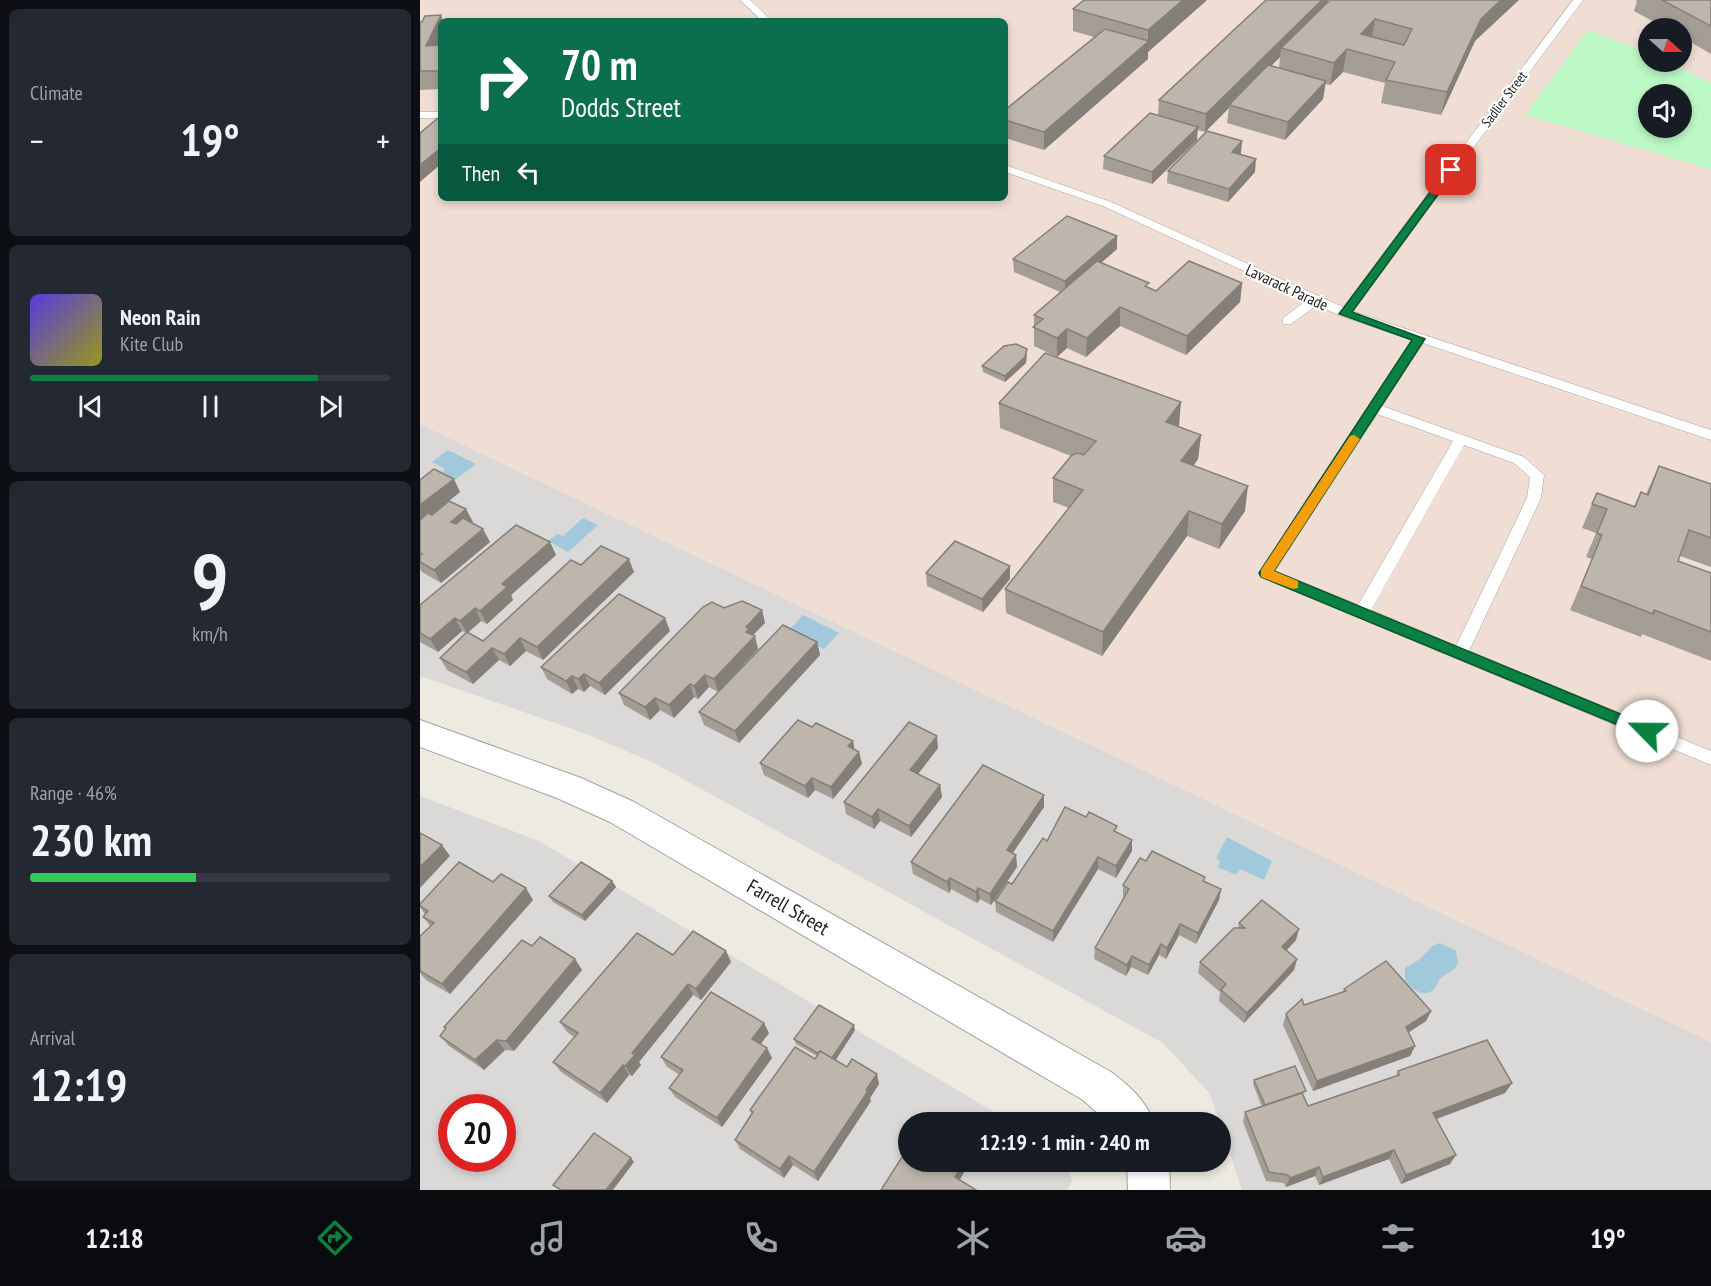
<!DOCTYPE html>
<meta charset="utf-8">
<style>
body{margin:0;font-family:"PT Sans Narrow",sans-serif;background:#242831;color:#f1f3f6;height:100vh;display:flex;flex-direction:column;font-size:22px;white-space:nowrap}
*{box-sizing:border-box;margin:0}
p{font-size:20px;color:#9ea1a6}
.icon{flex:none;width:33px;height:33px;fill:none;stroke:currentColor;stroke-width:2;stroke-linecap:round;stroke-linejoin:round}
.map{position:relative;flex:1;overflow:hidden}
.drawer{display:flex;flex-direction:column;gap:9px;padding:9px;background:#0d0f14;width:420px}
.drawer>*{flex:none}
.top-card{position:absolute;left:18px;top:18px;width:570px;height:183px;border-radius:9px;box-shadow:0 3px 9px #0003;background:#0b6e4f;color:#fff;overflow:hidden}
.needle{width:39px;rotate:111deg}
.fabs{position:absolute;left:1218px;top:18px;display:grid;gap:12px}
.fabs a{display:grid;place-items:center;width:54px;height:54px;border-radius:50%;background:#171b24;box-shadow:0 3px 9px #0003;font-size:30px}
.speed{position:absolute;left:18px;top:1094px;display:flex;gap:12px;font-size:30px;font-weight:700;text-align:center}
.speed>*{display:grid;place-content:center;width:78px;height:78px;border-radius:50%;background:#171b24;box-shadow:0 3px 9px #0003;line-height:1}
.speed .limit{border:9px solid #d22;background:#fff;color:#111}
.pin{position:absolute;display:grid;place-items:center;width:51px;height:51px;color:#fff;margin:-26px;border-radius:12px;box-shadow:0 3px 9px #0006}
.me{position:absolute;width:66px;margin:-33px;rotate:293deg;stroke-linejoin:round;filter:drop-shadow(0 0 4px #0008)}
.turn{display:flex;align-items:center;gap:21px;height:126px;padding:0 24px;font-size:27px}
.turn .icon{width:78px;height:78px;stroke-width:2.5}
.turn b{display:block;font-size:42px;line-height:51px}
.then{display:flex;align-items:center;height:57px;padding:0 24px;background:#0003;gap:12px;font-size:22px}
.big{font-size:45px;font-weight:800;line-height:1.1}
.drawer .tile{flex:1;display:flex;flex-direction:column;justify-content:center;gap:9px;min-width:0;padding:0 21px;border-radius:9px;background:#242831}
.drawer .dial{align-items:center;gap:0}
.dial b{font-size:78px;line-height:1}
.song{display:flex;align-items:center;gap:18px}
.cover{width:72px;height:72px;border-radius:9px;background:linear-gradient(135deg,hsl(250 70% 55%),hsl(60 70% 35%))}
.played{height:6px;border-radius:3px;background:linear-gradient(90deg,#0b8043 80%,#363941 80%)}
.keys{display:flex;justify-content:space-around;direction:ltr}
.heat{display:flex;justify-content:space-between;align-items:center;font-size:33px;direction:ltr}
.charge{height:9px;border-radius:4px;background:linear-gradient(90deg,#34c759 46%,#363941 0)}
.trip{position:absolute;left:478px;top:1112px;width:333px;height:60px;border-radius:30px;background:#171b24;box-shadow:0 3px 9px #0003;font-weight:800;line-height:60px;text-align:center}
.menu{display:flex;height:96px;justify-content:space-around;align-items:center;background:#090b0e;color:#9ea1a6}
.menu .icon{width:42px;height:42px}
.menu .on{color:#0b8043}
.menu b{font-size:27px;color:#f1f3f6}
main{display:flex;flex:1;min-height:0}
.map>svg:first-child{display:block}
.residential{fill:#dad9d8;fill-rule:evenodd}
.military{fill:#f0ddd4;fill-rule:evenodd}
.park{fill:#bcf9c6;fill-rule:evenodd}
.water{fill:#a1c9db}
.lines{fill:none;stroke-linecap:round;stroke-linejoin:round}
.service-casing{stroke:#a3a3a3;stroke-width:1}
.minor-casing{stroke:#a3a3a3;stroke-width:2}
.service{fill:#fff;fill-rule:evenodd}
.minor{fill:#fff;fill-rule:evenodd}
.wall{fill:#a39d95;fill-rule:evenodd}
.shaded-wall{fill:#857f79}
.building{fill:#beb6ad;stroke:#857f79;stroke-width:1.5;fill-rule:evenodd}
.route{fill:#0b8043;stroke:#07532c;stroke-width:1.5}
.slow{fill:#f59e0b}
.labels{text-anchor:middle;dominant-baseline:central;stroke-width:4.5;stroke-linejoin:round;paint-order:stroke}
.far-street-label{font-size:14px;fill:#1c1c1c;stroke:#fff}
.street-label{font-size:16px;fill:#1c1c1c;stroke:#fff}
.near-street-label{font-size:20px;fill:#1c1c1c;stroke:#fff}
</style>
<main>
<section class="drawer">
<div class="tile"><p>Climate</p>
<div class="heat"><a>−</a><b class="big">19°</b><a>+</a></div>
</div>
<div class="tile">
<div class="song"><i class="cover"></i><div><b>Neon Rain</b><p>Kite Club</p></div></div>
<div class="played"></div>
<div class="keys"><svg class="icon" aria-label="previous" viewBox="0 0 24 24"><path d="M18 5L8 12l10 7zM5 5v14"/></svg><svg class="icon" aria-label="pause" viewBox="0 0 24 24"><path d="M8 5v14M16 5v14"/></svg><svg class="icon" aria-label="next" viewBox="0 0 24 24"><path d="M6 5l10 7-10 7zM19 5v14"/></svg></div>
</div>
<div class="tile dial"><b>9</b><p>km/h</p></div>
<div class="tile"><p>Range · 46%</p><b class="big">230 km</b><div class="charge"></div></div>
<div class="tile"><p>Arrival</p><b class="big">12:19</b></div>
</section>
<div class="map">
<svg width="1291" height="1190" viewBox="0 0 1291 1190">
<rect width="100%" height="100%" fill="#edeae1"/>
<!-- residential -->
<g class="residential">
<path d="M0 424 1291 1042V1190H822L790 1094 743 1043 234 763 164 733 0 676Z"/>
<path d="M0 796 119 841 591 1122H489V1161H646L652 1181 647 1190H0ZM32 1107H82V1158H32Z"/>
</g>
<!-- military -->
<path class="military" d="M0 0H1291V1042L0 424ZM21 21H585V198H21ZM1228 28H1262V62H1228ZM1228 94H1262V128H1228Z"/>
<!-- park -->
<path class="park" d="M1168 30 1228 52V62H1249L1291 83V169L1105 115ZM1228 94H1262V128H1228Z"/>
<!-- water -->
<g class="water">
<path d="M28 450 56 464 36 479 23 472 25 469 12 462Z"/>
<path d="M163 518 178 525 148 552 128 541 137 534 143 536Z"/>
<path d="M383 615 419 633 404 649 368 631Z"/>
<path d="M807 837 852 861 844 880 820 869 816 875 798 867 800 861 796 858Z"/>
<path d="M1020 943 1036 951 1038 963C1034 972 1027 972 1021 978 1017 982 1017 987 1013 990 1003 999 991 988 985 980V968L1000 959 1012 946Z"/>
</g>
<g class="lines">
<!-- service casing -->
<g class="service-casing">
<g id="service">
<path d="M320 0H330L352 21H342Z"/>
<path d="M1153 0H1163L932 311 1291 430V440L1003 343 962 406 1104 457 1124 475 1121 498 1049 651 1291 751V765L841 577 839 573 841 569 992 340 921 316 897 305 871 324H863V318L887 300 683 206 585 172V165L691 202 923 307ZM957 414 1033 441 938 605 855 571ZM1044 445 1094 463 1110 477 1107 498 1036 646 951 610Z"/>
<rect x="0" y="112" width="21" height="6"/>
</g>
</g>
<!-- minor casing -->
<g class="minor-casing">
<g id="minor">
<path d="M0 720 161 778 214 802 691 1072C710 1086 725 1100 734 1122H688L663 1100 190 822 137 798 0 747Z"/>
<path d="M707 1161H749L750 1190H708Z"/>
</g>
</g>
<!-- service -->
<use href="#service" class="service"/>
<!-- minor -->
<use href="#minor" class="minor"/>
</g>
<!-- wall -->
<g class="wall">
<path d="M787 0 728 52V59L624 150 585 138V110L674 37 653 31V9Z"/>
<path d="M846 0H908V2L1055 41 1021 115 961 103 965 83 923 72 910 85 905 84 903 99 865 140 807 123 809 108 785 132 777 130V140L732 184 683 169 684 156 738 115 739 100ZM860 57 859 68 851 66Z"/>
<path d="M1215 0H1291V54L1262 37V28H1245L1214 11 1217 1Z"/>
<path d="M21 21V89L0 90V22Z"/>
<path d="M822 141 820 154 835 172 808 202 747 183 748 171Z"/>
<path d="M697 236V249L681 263 736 291 822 283 820 302 766 355 700 326 666 357 647 348 637 357 614 346V315L640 292 594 272 593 259Z"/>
<path d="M607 355 606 363 585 382 563 372 562 366Z"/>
<path d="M579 403 759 427 781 435 778 459 774 465 825 511 799 549 767 536 682 656 586 613 585 589 649 508 633 502V478L651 456 580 428Z"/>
<path d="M1239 466 1291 484V567L1260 556 1258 561 1291 573V661L1222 634 1221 637 1150 610 1172 559 1166 557 1176 533 1162 528 1172 504 1214 506 1221 492 1226 494Z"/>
<path d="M0 480 40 492 29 501 53 522 52 523 70 542 21 583 2 572 0 569Z"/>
<path d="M136 555 91 595 93 600 67 624 61 621 48 633 63 641 161 565 214 572 123 660 106 651 90 666 79 660 53 684 27 670 20 658 46 633 42 631 18 652 0 642V605Z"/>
<path d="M590 566V579L563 612 507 586 506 573Z"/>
<path d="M304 608 342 610 345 623 333 635 338 649 298 692 289 687 278 699 274 697 254 718 240 710 230 720 204 705 199 693Z"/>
<path d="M250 631 185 695 170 686 164 692 158 689 152 694 127 679 121 667Z"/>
<path d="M397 642 400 655 319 743 284 725 279 712Z"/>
<path d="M392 727 433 741 434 749 439 752 442 764 413 799 395 790 388 798 344 775 340 763Z"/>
<path d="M518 748 498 774 520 785 522 797 491 837 460 821 454 829 426 814 424 802Z"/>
<path d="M624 795V807L593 853 596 855 597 867 571 905 560 899 557 903 531 889 529 893 493 874 491 862Z"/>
<path d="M696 832 712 840V851L696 878 678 869 633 942 576 912 575 901 592 884 627 841Z"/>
<path d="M726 861 785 881 801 889 799 900 776 944 759 935 746 959 739 955 728 975 711 967 706 976 674 959 675 948 704 898 703 897V885Z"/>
<path d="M192 881 196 887 165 921 133 902 129 896Z"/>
<path d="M73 882 113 900 30 994 6 980 0 973V936L10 926 3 917 5 914 0 907V904Z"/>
<path d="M819 923 876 940 867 950 877 959 874 970 824 1023 799 1001 800 992 778 973 780 962 818 928Z"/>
<path d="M112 946 155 959 162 970 94 1051 85 1050 64 1070 29 1046 20 1036Z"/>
<path d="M306 951 311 962 281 1000 273 995 219 1062 221 1065 212 1076 209 1075 187 1103 141 1072 133 1062 154 1037 147 1032 140 1022 253 955Z"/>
<path d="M924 989 1011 1011 1006 1021 988 1033 995 1046 990 1056 893 1091 863 1025 866 1014 884 1005 923 992Z"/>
<path d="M435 1030 415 1060 459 1084 450 1098 451 1101 398 1181 373 1165 364 1178 320 1149 315 1140 332 1115 330 1110 395 1059 397 1056 376 1044 374 1039Z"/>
<path d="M349 1033 340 1044 352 1058 302 1127 255 1097 249 1088 260 1075 247 1067 241 1057Z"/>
<path d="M978 1071 1092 1083 1085 1093 1017 1119 1030 1164 981 1184 969 1159 899 1185 895 1176 866 1187 864 1183 846 1181 823 1122 825 1112 842 1107 833 1084 834 1080 884 1096 888 1106 976 1076Z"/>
</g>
<!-- shaded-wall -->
<g class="shaded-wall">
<path d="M763 0H787L728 52V59L624 150V132L728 42V30Z"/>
<path d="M902 0H908L907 10 861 48 860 57 811 106 809 105V108L785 132 786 114Z"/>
<path d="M1081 0H1099L1055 41 1021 115 1027 92 1061 19Z"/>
<path d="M21 15 23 21H21V46H6Z"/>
<path d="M955 19 951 41 941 34Z"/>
<path d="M927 49 923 72 910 85 914 63Z"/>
<path d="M906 81 903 99 865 140 868 122Z"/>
<path d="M778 127 777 140 732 184V172Z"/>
<path d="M822 141 821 154 811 165 812 152Z"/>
<path d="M21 148V164L0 182V165Z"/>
<path d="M836 159 835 172 808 202 809 189Z"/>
<path d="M697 236V249L645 294V281Z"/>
<path d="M822 283 820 302 766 355 767 336Z"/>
<path d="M700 307V326L666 357 667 338Z"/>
<path d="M647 329V348L637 357V338Z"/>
<path d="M607 349 606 363 585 382V376Z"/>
<path d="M761 402 759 426 746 422Z"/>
<path d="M781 435 778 459 759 485 761 461Z"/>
<path d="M34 479 40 492 0 524V505Z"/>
<path d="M828 486 825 511 799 549 802 524Z"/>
<path d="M46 509 53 522 38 535 31 522Z"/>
<path d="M769 511 767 536 682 656 683 632Z"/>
<path d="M63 529 70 542 21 583 14 570Z"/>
<path d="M130 542 136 555 91 595 93 600 67 624 60 611 82 584Z"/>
<path d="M209 559 214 572 123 660 117 647Z"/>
<path d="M590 566V579L563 612 562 599Z"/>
<path d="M55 608 61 621 47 633 40 621Z"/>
<path d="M342 610 345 623 331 637 335 636 338 649 298 692 294 679 326 627Z"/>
<path d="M35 618 42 631 18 652 10 639Z"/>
<path d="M245 618 250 631 185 695 179 683Z"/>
<path d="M100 638 106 651 90 666 84 654Z"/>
<path d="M397 642 400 655 319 743 315 731Z"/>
<path d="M72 648 79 660 53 684 46 672Z"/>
<path d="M164 674 170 686 164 692 158 679Z"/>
<path d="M285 675 289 687 278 699 274 686Z"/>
<path d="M152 676 158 689 152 694 146 681Z"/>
<path d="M270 684 274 697 254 718 249 705Z"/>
<path d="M235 698 240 710 230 720 225 707Z"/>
<path d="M517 736 518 748 492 782 490 770Z"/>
<path d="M433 741 435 753 428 746Z"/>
<path d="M439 752 442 764 413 799 411 787Z"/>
<path d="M392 778 395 790 388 798 385 786Z"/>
<path d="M520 785 522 797 491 837 489 826Z"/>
<path d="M624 795V807L587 861V850Z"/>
<path d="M458 809 460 821 454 829 452 817Z"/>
<path d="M712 840V851L696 878V866Z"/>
<path d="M22 845 30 856 0 888V867Z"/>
<path d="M596 855 597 867 571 905 570 894Z"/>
<path d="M678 857V869L633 942V931Z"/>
<path d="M530 878 531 889 529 893 527 882Z"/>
<path d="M192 881 196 887 165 921 162 915Z"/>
<path d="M106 888 113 900 30 994 22 984Z"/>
<path d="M558 888 560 899 557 903 556 892Z"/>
<path d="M801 889 799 900 776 944 778 933Z"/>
<path d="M760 924 759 935 746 959 747 948Z"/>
<path d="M879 929 876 940 859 958 862 947Z"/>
<path d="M741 944 739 955 728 975 729 965Z"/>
<path d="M306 951 311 962 281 1000 276 989Z"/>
<path d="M712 956 711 967 706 976 707 965Z"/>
<path d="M155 959 162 970 94 1051 86 1041Z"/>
<path d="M877 959 874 970 824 1023 827 1013Z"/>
<path d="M268 984 273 995 219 1062 221 1065 212 1076 205 1066 212 1053Z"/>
<path d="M1011 1011 1006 1021 981 1037 986 1027Z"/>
<path d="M344 1023 349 1033 337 1049 332 1039Z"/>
<path d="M434 1025 435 1030 412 1066 410 1060Z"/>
<path d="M77 1040 85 1050 64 1070 55 1060Z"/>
<path d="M995 1046 990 1056 893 1091 897 1081Z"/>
<path d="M347 1048 352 1058 302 1127 297 1118Z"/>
<path d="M203 1065 209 1075 187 1103 180 1093Z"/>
<path d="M457 1074 459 1084 450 1098 451 1101 398 1181 394 1172Z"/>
<path d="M1092 1083 1085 1093 1008 1122 1013 1113Z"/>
<path d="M974 1150 969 1159 899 1185 903 1177Z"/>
<path d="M1036 1155 1030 1164 981 1184 986 1175Z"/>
<path d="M369 1156 373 1165 364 1178 360 1169Z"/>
<path d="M211 1158 214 1162 193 1190H186Z"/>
<path d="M544 1161H551L536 1186 535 1177Z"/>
<path d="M899 1167 895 1176 866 1187 870 1178Z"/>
</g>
<!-- building -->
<g class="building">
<path d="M664 0H763L728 30 653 9Z"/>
<path d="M846 0H902L786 114 739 100Z"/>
<path d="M910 0H1081L1061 19 1027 92 966 80 975 62 927 49 914 63 861 48ZM955 19 992 29 984 45 941 34Z"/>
<path d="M1242 0H1291V26Z"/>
<path d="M21 15 6 46 21 45V71H0V22H2L5 16Z"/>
<path d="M685 29 729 41 624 132 585 120V110Z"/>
<path d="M848 65 906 81 868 122 809 105Z"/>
<path d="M730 113 778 127 732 172 684 156Z"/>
<path d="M18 118 21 119V148L0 165V133Z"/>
<path d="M787 131 822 141 812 152 836 159 809 189 748 171Z"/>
<path d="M647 216 697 236 645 281 593 259Z"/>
<path d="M677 261 729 283 725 286 736 291 769 261 822 283 767 336 700 307 667 338 647 329 637 338 613 327 623 319 614 315Z"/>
<path d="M596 344 607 349 605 357 585 376 562 366 584 346Z"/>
<path d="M625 353 761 402 746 422 781 435 761 461 828 486 802 524 769 511 683 632 585 589 663 490 633 478 652 455 658 453 664 455 676 441 579 403Z"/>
<path d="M1239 466 1291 484V538L1269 530 1258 561 1291 573V632L1234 610 1233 614 1161 586 1182 535 1177 533 1187 509 1172 504 1177 493 1215 507 1221 492 1228 495Z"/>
<path d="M14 469 34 479 0 505V480Z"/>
<path d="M29 501 46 509 31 522 36 524 43 518 63 529 14 570 0 562V555L2 554 0 553V520L8 513 12 515Z"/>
<path d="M96 525 130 542 82 584 87 587 60 611 55 608 40 621 35 618 10 639 0 633V605Z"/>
<path d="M535 541 590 566 562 599 506 573Z"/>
<path d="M181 546 209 559 117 647 100 638 84 654 72 648 46 672 20 658 47 632 63 641 151 560 161 565Z"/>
<path d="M199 594 245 618 179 683 164 674 158 679 152 676 146 681 121 667Z"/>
<path d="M322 601 342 610 326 627 329 629 326 632 335 636 294 679 285 675 274 686 270 684 249 705 235 698 225 707 199 693 283 607 292 602 304 608Z"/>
<path d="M363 625 397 642 315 731 279 712Z"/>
<path d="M378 720 392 727 396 723 433 741 428 746 439 752 411 787 392 778 385 786 340 763Z"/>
<path d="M489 722 517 736 490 770 520 785 489 826 458 809 452 817 424 802Z"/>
<path d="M563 765 624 795 587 850 596 855 570 894 558 888 556 892 530 878 527 882 491 862Z"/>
<path d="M645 807 666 817 669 812 697 826 694 831 712 840 696 866 678 857 633 931 575 901 588 882 592 884 623 838 627 841Z"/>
<path d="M0 833 22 845 0 867Z"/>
<path d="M732 851 785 877 783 881 801 889 778 933 760 924 747 948 741 944 729 965 712 956 707 965 675 948 709 889 703 885 720 858 726 861Z"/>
<path d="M39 862 73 882 81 874 106 888 22 984 0 971V936L14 923 3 917 8 911 0 906V904Z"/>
<path d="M161 862 192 881 162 915 129 896Z"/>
<path d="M842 900 879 929 862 947 877 959 827 1013 801 990 806 984 780 962 814 928H825L819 923Z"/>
<path d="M273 931 306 951 276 989 268 984 212 1053 215 1055 205 1066 203 1065 180 1093 133 1062 158 1033 140 1022 217 933 253 955Z"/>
<path d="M120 937 155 959 86 1041 77 1040 55 1060 20 1036 26 1028 24 1027 102 940 112 946Z"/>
<path d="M966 961 1011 1011 986 1027 995 1046 897 1081 866 1014 882 999 884 1005 926 991 924 989Z"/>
<path d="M291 992 344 1023 332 1039 347 1048 297 1118 249 1088 263 1070 241 1057Z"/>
<path d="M399 1005 434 1025 412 1058 400 1051 399 1054 374 1039Z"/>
<path d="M1067 1040 1092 1083 1013 1113 1036 1155 986 1175 974 1150 903 1177 899 1167 870 1178 868 1175 849 1172 825 1112 882 1093 888 1106 979 1075 978 1071Z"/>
<path d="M375 1047 395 1059 400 1051 427 1067 432 1059 457 1074 446 1090 448 1091 394 1172 369 1156 360 1169 315 1140 333 1112 330 1110Z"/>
<path d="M875 1066 886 1091 845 1105 834 1080Z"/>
<path d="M516 1118 524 1122H514Z"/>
<path d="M174 1133 211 1158 186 1190H141L133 1185Z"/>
<path d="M489 1146V1161H544L535 1177 556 1190H461Z"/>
</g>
<!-- route -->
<path class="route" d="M1028 168 1036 170 932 312 1005 339 854 571 1232 727 1234 731 1232 735H1222L841 577 839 573 992 340 919 314Z"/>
<!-- slow -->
<path class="slow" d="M934 435 940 439 854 571 878 581V588L873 589 841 577V570L930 436Z"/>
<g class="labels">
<!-- far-street labels -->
<g class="far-street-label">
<text transform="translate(1084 99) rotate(-53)">Sadlier Street</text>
</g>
<!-- street labels -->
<g class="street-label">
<text transform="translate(867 287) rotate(25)">Lavarack Parade</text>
</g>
<!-- near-street labels -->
<g class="near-street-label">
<text transform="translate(368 907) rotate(30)">Farrell Street</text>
</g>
</g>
</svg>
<div class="fabs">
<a><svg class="needle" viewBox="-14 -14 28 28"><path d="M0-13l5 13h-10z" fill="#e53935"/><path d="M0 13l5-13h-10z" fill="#9ea1a6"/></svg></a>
<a><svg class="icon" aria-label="sound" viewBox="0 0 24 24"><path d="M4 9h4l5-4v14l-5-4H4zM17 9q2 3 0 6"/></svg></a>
</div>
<div class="speed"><div class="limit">20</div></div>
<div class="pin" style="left:1031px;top:170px;background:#d93025"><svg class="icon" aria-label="arrive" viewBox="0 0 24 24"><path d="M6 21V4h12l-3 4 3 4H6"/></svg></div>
<svg class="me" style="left:1227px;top:731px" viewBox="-20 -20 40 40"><circle r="19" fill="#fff"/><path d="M0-13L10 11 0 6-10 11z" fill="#0b8043"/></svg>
<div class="trip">12:19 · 1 min · 240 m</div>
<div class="top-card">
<div class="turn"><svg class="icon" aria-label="right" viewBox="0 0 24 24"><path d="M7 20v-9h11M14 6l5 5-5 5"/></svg><div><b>70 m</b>Dodds Street</div></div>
<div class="then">Then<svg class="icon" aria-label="left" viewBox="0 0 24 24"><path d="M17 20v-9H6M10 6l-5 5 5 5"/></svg></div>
</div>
</div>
</main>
<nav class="menu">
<b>12:18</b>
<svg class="icon on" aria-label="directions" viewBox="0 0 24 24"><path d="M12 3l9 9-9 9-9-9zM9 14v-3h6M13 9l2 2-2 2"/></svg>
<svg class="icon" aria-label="music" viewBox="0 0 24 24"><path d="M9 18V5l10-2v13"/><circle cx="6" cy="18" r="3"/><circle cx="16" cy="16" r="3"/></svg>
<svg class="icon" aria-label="phone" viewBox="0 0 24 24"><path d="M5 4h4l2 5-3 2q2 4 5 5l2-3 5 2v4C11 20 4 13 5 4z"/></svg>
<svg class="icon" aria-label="climate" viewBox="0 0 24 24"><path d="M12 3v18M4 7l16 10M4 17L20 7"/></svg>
<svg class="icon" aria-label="car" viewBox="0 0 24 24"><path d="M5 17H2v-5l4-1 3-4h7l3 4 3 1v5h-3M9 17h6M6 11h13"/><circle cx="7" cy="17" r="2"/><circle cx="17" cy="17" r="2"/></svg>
<svg class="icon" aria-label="filters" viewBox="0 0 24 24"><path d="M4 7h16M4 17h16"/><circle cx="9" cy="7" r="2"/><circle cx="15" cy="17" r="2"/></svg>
<b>19°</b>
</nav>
